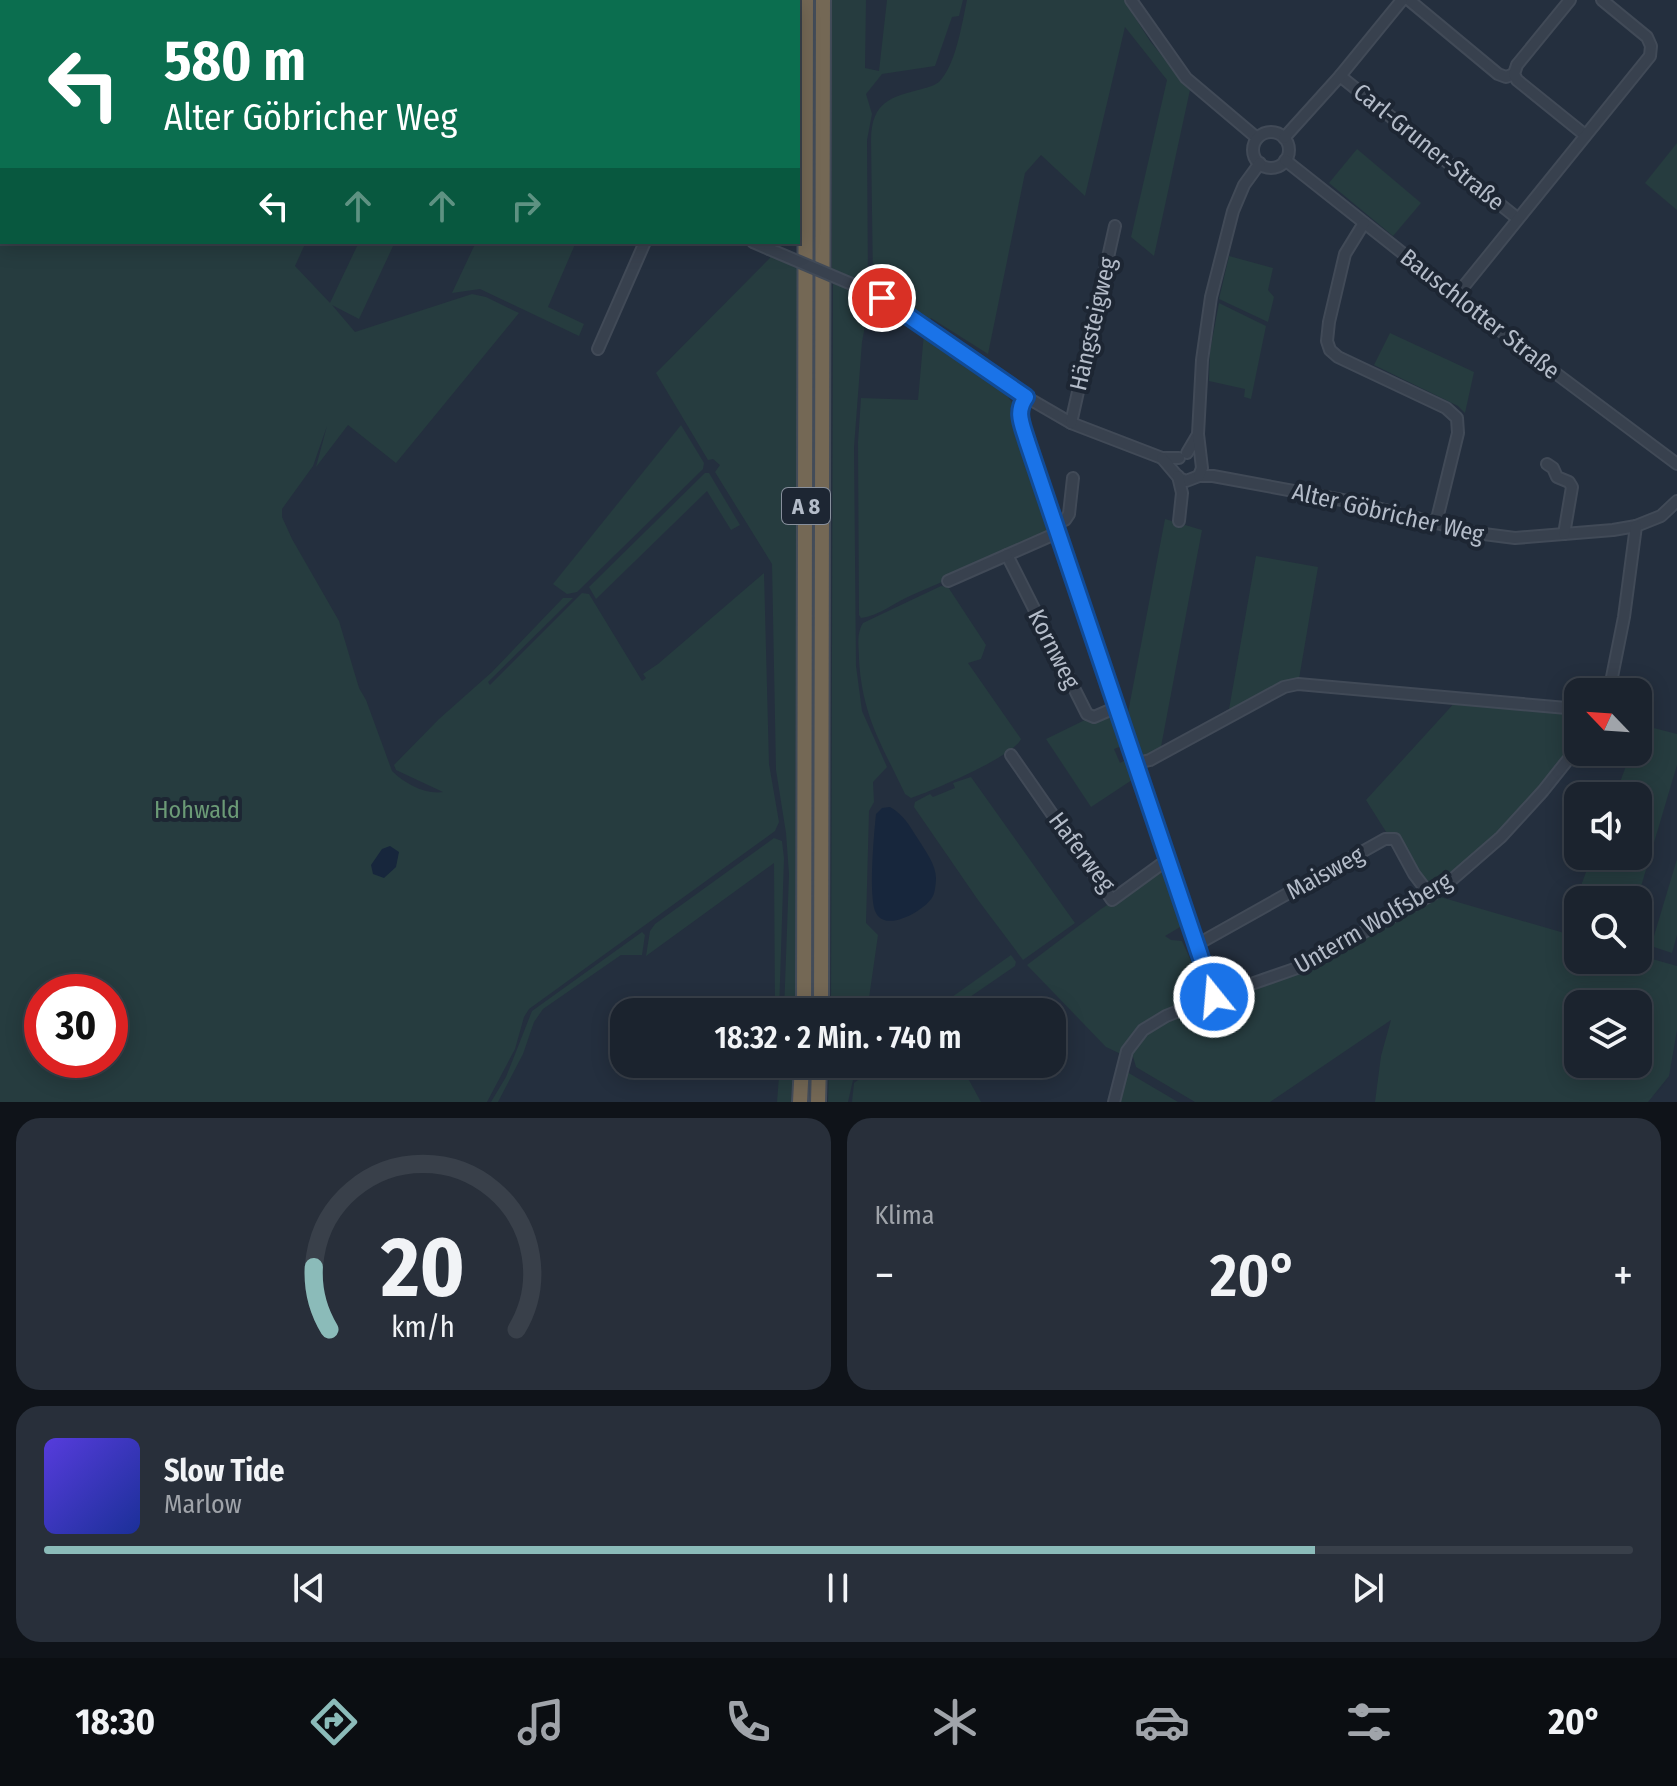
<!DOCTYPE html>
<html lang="de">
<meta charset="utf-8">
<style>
body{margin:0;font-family:"Fira Sans Condensed",sans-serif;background:#282f3a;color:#f1f3f6;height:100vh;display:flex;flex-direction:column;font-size:30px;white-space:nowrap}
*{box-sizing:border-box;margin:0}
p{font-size:26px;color:#a0a4aa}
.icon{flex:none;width:44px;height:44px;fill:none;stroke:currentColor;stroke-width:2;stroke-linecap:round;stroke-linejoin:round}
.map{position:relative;height:1102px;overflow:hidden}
.panel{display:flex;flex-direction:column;gap:16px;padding:16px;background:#0f1319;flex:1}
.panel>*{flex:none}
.top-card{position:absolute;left:0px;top:0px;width:800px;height:244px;box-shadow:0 4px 20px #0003,0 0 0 2px #39404a;background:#0b6e4f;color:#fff;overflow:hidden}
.needle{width:52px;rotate:295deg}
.tools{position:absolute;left:1564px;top:678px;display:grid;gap:16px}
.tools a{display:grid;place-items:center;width:88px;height:88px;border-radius:16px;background:#1b232e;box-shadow:0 4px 20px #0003,0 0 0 2px #39404a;font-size:40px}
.speed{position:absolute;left:24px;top:974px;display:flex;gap:16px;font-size:40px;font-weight:700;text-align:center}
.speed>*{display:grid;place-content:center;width:104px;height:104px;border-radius:50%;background:#1b232e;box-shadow:0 4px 20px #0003,0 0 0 2px #39404a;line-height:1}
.speed .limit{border:12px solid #d22;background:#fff;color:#111}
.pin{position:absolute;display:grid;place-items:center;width:68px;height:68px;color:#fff;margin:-34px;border:4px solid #fff;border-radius:50%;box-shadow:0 2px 8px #0007}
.me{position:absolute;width:88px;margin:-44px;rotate:343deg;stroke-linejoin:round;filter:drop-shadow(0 0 6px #0008)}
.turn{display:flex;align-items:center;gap:28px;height:168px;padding:0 32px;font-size:36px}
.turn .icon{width:104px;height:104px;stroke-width:2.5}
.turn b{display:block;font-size:56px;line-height:68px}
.lanes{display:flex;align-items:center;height:76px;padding:0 32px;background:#0003;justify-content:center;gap:40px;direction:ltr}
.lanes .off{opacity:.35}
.big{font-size:60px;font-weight:600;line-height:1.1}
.panel .card{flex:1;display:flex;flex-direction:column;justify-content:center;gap:12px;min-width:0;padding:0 28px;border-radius:24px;background:#282f3a}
.panel .dial{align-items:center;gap:0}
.dial svg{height:208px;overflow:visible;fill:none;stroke:#39404a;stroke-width:7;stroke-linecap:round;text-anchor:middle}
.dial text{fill:#f1f3f6;stroke:none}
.song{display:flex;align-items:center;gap:24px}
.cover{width:96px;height:96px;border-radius:12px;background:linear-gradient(135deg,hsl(250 70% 55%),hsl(230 70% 35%))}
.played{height:8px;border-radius:4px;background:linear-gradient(90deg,#8bbbb9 80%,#39404a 80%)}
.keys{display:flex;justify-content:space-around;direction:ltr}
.heat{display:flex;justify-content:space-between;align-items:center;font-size:44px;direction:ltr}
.panel .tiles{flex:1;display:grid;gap:16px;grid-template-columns:1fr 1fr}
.card:last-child{grid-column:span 2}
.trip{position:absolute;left:610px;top:998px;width:456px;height:80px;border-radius:24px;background:#1b232e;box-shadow:0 4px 20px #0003,0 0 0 2px #39404a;font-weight:600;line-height:80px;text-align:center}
.menu{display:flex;height:128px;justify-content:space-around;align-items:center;background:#0b0e12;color:#a0a4aa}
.menu .icon{width:56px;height:56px}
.menu .selected{color:#8bbbb9}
.menu b{font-size:36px;color:#f1f3f6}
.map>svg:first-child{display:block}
.green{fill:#263c3f;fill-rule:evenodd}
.water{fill:#17263c}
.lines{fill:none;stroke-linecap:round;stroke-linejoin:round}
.stream{stroke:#17263c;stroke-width:2}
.minor-casing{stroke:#414a57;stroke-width:14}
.highway-casing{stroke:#434c59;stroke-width:18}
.minor{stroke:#38414e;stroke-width:10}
.highway{stroke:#746855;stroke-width:14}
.minor-bridge-casing{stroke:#414a57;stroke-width:14;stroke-linecap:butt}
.minor-bridge{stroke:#38414e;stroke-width:10}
.route-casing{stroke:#114b97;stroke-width:20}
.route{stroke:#1a73e8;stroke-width:14}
.labels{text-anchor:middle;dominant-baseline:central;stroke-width:8;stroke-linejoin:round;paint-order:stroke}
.shield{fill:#1d2633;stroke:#878f9c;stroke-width:2}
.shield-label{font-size:22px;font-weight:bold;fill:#b4bcc9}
.street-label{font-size:24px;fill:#b4bcc9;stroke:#1d2633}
.park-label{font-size:24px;fill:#6b9a76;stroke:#1d2633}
</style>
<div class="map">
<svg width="1677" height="1102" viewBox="0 0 1677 1102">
<rect width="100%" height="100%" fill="#242f3e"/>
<!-- green -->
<g class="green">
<path d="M0 0 185 2H2V242H306L295 266 330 303 359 242H395L359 319 332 305 355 332 472 294 486 297 519 313 396 463 348 425 316 467 327 426 313 466 282 509V517L292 539 339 621 359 688 366 700 392 771C405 784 426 795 443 792L396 770 394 765 439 719 492 672 563 598H573L488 682 490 685 582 593 589 594 642 681 646 678 643 674 658 664 764 573 769 764 779 822 775 831 529 1009 524 1017 515 1049 487 1102H0ZM42 992H110V1060H42Z"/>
<path d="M813 0H815L814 1000V1012H812L814 846Z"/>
<path d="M832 0H866L865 68 879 71 887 0H963L959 16 952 17 935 66 882 74 866 94 872 114 867 140 868 284 832 269Z"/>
<path d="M967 0H1124L1150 41 1190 90 1154 256 1131 237 1167 80 1125 27 1085 196 1041 155 1025 173 988 354 931 318 929 322 874 287 873 282 871 139C872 102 890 97 922 89 928 87 934 86 939 82 956 65 962 23 967 0Z"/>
<path d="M1677 143V210L1645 183Z"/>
<path d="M1357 149 1421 203 1393 236 1329 183Z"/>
<path d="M476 242H576L548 307 584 324 579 336 480 289 452 293Z"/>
<path d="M769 254 797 267 795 1012H784L789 874 786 833 776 770 772 564 715 472 720 465 713 459 708 460 656 373 770 258Z"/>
<path d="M1229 256 1273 268 1268 290 1274 297 1268 322 1219 299Z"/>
<path d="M833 282 870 299 862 342 854 447 856 666 862 711 887 767 873 782 874 802 869 811 866 923 878 935 867 1012H831Z"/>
<path d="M1219 303 1266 326 1251 399 1244 397 1245 389 1209 381 1210 351Z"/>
<path d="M924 333 1000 385 1013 404 1053 530C1009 557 959 574 912 595 895 602 879 616 861 618L859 615 858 442 861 398 918 400Z"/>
<path d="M1390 333 1474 372 1465 413 1458 406 1374 365Z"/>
<path d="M681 425 704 463 703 469 577 592 567 594 553 584Z"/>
<path d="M705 473H709L740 525 731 530 707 491 596 599 589 587Z"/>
<path d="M1165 519 1202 530 1160 752 1149 757 1138 754 1126 723Z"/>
<path d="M1256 556 1318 567 1299 679 1228 715Z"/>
<path d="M941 586 948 587 986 645 981 659 968 663 1021 739C1014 756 932 791 911 798L905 794C882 745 862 716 859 659 859 647 856 634 863 623Z"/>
<path d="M1458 699 1578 713V741L1543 786 1497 836 1436 887H1429L1423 882 1393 833 1388 835 1366 800Z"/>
<path d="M1111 712 1117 714 1127 744 1114 749 1120 763 1131 757 1138 776 1091 807 1046 739 1089 718Z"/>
<path d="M1642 725 1677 734V765L1637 900H1578V930L1566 926 1592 856H1638V796H1615L1631 752H1638V734Z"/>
<path d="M971 777 1075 923 1023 960 978 900 914 807 915 802 930 794 933 797 955 788 953 783Z"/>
<path d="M774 838 782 841 784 858 779 1012H775L774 863 646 956 650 931 655 924Z"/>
<path d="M1677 859V935L1672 953 1651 946Z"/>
<path d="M1159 872 1169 874 1185 924 1165 936 1171 940 1182 941 1191 961 1200 963 1207 989C1197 1008 1168 1009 1150 1019 1138 1026 1130 1043 1123 1055L1106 1047 1027 965 1101 909Z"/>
<path d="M1437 896 1578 937V960H1638V955L1677 966V1030L1669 1076 1648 1102H1375L1381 1056 1391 1020 1270 1102H1195L1136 1067 1132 1053 1150 1028 1189 1009 1279 979ZM1578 1004H1638V1064H1578Z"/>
<path d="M642 932 645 935 642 955H621L543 1009 534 1022 523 1054 498 1102H491L506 1077 532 1011Z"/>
<path d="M1011 955 1016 962 1015 966 948 1012H931Z"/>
<path d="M780 1064H793L791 1102H777Z"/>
<path d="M829 1064H875L853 1080 848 1102H828Z"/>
<path d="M880 1064H960L981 1102H852L854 1083Z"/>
<path d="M1125 1072H1127L1178 1102H1117Z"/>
</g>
<!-- water -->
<g class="water">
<path d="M890 807C904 815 909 825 918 839 925 850 936 865 936 878 936 882 935 892 933 896 926 910 886 933 876 913 868 898 874 834 876 814L882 808Z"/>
<path d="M390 846 399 852 396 867 384 878 373 874 371 865 382 849Z"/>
</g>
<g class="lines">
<!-- stream -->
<path class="stream" d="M285 2 286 0"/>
<!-- minor casing -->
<g class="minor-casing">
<g id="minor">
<path d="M1131 0 1186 78 1257 138"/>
<path d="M1409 0 1498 74 1506 77 1514 74"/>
<path d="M1570 0 1517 65 1514 74 1517 80 1585 135"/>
<path d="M1340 76 1517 218"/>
<circle cx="1271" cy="150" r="18"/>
<path d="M1284 138 1340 76 1402 0"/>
<path d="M1285 160 1530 354 1677 464"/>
<path d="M1364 223 1345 254 1329 322 1327 341 1330 350 1338 357 1446 408 1457 418 1458 433 1436 523"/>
<path d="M753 242 769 249"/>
<path d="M854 285 897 307 1021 394 1071 423 1162 458H1179"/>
<path d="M1456 296 1650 56 1651 46 1647 37 1602 0"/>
<path d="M598 349 645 242"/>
<path d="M1026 397 1019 407V413C1080 609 1154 801 1214 997"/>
<path d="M1071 423 1115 226"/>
<path d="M1187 453 1197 436"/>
<path d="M1162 458 1179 478 1186 481 1199 476H1213L1353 502 1476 533 1515 538 1613 530 1636 526 1661 516 1677 501"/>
<path d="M1547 464 1553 468 1557 477 1569 482 1572 487 1564 534"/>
<path d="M1178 476 1182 493 1179 521"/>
<path d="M1199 476 1202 468 1198 434 1202 360 1211 297 1233 211 1244 185 1260 163"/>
<path d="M1053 523 1065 520 1069 514 1073 478"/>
<path d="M1057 533 1007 555 1087 714 1094 717 1117 707"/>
<path d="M948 581 1007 555"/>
<path d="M1609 692 1624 617 1636 526"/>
<path d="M1011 755 1112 900 1160 865 1169 862"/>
<path d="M1137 763 1150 760 1284 687 1298 684 1578 709"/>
<path d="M1198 944 1385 839H1395L1414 874 1430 895"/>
<path d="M1114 1102 1127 1051 1143 1030 1166 1016 1214 997 1300 967 1440 890 1501 837 1543 791 1578 747"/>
</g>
</g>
<!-- highway casing -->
<g class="highway-casing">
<g id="highway">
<path d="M804 1012 806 0"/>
<path d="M821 1012 823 0"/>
<path d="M800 1102 802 1064"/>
<path d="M818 1102 819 1064"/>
</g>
</g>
<!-- minor -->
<use href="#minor" class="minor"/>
<!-- highway -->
<use href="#highway" class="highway"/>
<!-- minor-bridge casing -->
<g class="minor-bridge-casing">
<path id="minor-bridge" d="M769 249 854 285"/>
</g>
<!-- minor-bridge -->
<use href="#minor-bridge" class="minor-bridge"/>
</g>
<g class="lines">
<!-- route casing -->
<g class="route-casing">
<path id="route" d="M882 298 1026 397C1015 412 1022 424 1027 441L1214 997"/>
</g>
<!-- route -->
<use href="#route" class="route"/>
</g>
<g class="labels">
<!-- shield labels -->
<rect class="shield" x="782" y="488" width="48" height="36" rx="6"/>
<g class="shield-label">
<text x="806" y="506">A 8</text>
</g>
<!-- street labels -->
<g class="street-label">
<text transform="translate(1429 147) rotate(39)">Carl-Gruner-Straße</text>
<text transform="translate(1480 314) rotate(38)">Bauschlotter Straße</text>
<text transform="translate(1093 324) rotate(-77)">Hängsteigweg</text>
<text transform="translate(1388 513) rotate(13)">Alter Göbricher Weg</text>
<text transform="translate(1054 649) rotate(63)">Kornweg</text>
<text transform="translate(1082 852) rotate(53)">Haferweg</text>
<text transform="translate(1325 873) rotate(-29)">Maisweg</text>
<text transform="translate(1373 923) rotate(-30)">Unterm Wolfsberg</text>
</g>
<!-- park labels -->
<g class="park-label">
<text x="197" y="810">Hohwald</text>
</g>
</g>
</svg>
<div class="tools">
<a><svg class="needle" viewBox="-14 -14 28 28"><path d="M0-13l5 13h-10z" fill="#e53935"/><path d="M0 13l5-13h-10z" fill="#a0a4aa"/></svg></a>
<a><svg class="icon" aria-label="sound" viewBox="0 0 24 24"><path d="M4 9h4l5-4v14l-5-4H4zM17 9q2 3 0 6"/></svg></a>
<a><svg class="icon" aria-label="search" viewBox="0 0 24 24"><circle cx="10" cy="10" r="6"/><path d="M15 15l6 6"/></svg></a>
<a><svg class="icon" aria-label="layers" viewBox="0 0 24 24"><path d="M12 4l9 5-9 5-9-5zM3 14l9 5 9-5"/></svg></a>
</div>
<div class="speed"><div class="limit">30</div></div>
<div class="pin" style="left:882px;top:298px;background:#d93025"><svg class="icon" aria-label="arrive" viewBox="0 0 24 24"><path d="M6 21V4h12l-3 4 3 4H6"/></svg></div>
<svg class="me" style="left:1214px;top:997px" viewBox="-20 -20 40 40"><circle r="17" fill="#1a73e8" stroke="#fff" stroke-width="3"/><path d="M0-11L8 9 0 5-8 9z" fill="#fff"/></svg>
<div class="trip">18:32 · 2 Min. · 740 m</div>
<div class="top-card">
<div class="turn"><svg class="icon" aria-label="left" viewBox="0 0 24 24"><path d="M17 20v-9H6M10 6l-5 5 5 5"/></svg><div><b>580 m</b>Alter Göbricher Weg</div></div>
<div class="lanes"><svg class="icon" aria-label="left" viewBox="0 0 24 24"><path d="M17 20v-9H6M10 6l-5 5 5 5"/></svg><svg class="icon off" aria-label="ahead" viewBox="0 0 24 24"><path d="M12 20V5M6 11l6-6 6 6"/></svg><svg class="icon off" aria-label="ahead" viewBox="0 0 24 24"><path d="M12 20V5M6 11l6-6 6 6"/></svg><svg class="icon off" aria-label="right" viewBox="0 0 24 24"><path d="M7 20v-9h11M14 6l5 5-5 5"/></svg></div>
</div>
</div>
<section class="panel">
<div class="tiles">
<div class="card dial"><svg viewBox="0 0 100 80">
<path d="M14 69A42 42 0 1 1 86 69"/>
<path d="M14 69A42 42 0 0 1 8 45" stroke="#8bbbb9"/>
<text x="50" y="56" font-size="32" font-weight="700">20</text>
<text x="50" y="72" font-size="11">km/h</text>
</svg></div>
<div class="card"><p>Klima</p>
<div class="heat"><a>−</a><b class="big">20°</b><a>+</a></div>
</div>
<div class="card">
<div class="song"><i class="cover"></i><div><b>Slow Tide</b><p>Marlow</p></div></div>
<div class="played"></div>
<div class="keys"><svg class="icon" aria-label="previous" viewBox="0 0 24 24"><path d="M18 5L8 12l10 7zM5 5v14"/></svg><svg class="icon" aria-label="pause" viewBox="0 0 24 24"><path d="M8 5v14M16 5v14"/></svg><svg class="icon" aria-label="next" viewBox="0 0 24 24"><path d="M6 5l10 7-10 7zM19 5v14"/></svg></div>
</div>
</div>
</section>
<nav class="menu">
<b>18:30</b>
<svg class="icon selected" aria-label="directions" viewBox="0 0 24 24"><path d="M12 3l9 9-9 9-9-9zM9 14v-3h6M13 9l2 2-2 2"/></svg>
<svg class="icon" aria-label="music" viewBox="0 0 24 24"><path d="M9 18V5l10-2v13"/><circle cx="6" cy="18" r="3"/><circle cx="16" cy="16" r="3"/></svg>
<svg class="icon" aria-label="phone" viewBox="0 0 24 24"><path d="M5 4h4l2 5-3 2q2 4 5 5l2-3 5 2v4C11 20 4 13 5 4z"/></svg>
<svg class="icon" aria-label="climate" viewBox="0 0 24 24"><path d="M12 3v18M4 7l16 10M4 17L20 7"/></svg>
<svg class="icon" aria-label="car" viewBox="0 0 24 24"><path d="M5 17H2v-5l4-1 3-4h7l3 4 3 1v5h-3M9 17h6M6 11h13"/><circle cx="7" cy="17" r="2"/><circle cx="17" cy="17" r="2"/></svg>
<svg class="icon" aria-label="filters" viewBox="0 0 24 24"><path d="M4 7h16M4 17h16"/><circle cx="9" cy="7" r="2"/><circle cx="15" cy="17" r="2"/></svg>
<b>20°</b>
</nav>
